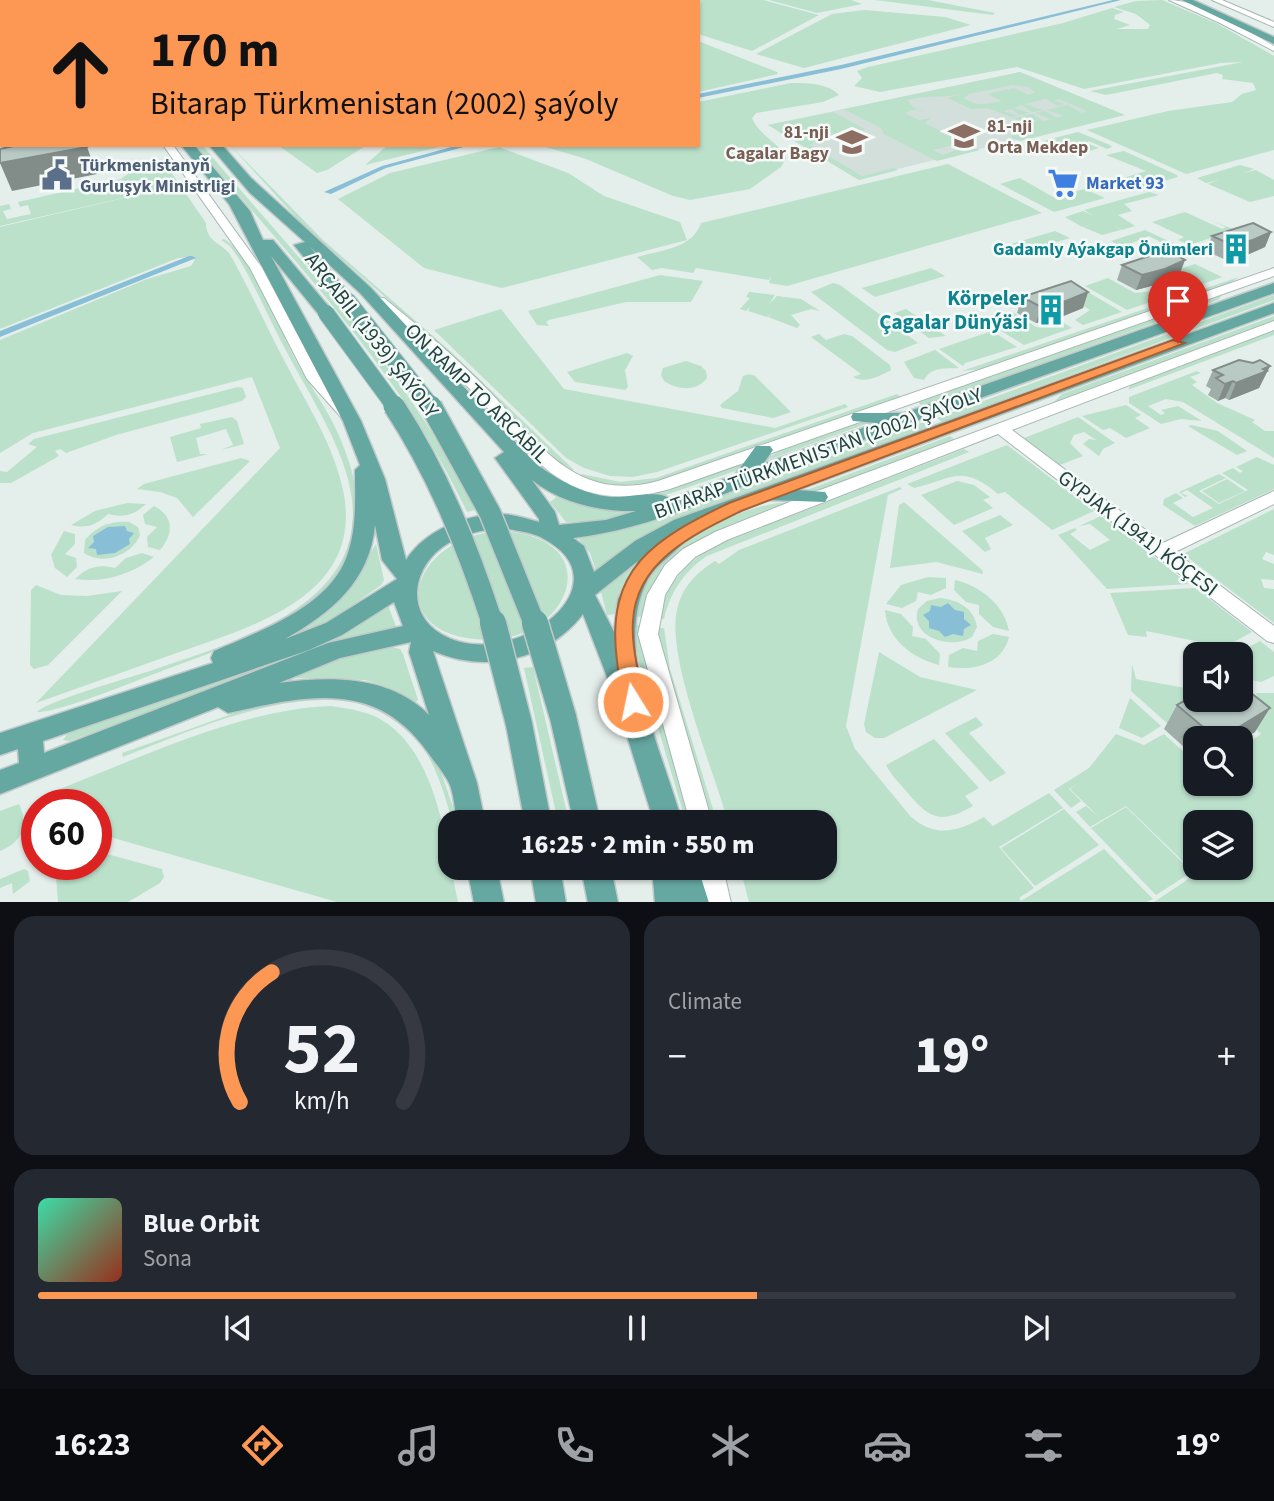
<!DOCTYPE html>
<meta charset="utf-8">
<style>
body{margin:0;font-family:"Source Sans 3",sans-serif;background:#242831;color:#f1f3f6;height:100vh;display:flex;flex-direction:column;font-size:26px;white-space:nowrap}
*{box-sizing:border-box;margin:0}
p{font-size:23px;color:#9ea1a6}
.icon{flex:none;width:38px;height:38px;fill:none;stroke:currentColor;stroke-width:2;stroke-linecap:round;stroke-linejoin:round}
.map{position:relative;height:902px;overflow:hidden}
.side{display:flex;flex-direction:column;gap:14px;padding:14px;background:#0d0f14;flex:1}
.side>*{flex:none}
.banner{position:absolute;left:0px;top:0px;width:700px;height:147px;box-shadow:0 2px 5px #0004;background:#fc9854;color:#111;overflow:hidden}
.tools{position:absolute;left:1183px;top:642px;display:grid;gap:14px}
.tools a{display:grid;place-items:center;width:70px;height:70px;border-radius:14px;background:#171b24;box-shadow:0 2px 5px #0004;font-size:35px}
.speed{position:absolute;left:21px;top:789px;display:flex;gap:14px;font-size:35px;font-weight:700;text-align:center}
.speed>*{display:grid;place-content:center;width:91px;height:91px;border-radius:50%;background:#171b24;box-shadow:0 2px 5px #0004;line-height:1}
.speed .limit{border:10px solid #d22;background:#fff;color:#111}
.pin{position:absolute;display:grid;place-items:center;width:60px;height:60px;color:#fff;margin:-72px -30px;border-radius:50% 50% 50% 0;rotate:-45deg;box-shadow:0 0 7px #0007}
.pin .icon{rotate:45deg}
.me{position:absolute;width:77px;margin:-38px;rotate:350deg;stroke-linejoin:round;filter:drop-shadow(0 0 5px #0008)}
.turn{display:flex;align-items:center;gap:24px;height:147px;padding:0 35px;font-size:32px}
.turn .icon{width:91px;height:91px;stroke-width:2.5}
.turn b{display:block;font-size:49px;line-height:60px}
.big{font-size:52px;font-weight:800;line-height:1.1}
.side .widget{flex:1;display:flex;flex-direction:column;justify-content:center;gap:10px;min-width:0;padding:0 24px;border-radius:21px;background:#242831}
.side .dial{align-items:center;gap:0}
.dial svg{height:182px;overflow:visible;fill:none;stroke:#363941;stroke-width:7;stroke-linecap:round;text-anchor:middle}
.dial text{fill:#f1f3f6;stroke:none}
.song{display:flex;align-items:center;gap:21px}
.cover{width:84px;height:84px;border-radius:10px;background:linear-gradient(135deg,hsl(160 70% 55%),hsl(10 70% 35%))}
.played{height:7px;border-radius:4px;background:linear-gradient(90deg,#fc9854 60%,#363941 60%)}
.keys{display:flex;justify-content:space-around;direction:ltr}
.heat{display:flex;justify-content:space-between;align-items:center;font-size:38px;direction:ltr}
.side .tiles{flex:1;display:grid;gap:14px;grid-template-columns:1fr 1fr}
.widget:last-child{grid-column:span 2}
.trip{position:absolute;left:438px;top:810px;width:399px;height:70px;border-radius:21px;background:#171b24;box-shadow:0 2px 5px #0004;font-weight:800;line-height:70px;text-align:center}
.tab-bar{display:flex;height:112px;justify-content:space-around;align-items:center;background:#090b0e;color:#9ea1a6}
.tab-bar .icon{width:49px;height:49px}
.tab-bar .current{color:#fc9854}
.tab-bar b{font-size:32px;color:#f1f3f6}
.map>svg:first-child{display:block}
.built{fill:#d2dfdb}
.green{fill:#bbe1cb;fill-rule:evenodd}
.water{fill:#88bfd7}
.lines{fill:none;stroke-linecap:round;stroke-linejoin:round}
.canal{fill:#88bfd7;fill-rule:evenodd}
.minor-casing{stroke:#a6b7b4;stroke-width:2}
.major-casing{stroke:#c1cac9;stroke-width:3}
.minor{fill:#fff;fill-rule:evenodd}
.major{fill:#65a7a1;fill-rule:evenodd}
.major-bridge-far2-casing{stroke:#c1cac9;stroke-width:18;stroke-linecap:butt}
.major-bridge-far1-casing{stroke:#c1cac9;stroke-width:24;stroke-linecap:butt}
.major-bridge-casing{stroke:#c1cac9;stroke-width:29;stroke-linecap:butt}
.major-bridge-far2{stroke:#65a7a1;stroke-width:16}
.major-bridge-far1{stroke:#65a7a1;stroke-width:21}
.major-bridge{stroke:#65a7a1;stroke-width:26}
.wall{fill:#9faea9}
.shaded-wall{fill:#828d8a}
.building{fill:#b9cac5;stroke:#828d8a;stroke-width:2}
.route{fill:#fc9854;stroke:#a46337;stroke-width:2}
.labels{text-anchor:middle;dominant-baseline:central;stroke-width:5;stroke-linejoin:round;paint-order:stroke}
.far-education-label{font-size:18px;font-weight:bold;fill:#785e54;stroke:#f5faf8;text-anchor:start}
.far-service-label{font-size:18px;font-weight:bold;fill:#4e5e75;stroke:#f5faf8;text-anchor:start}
.far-shop-label{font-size:18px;font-weight:bold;fill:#366cbe;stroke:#f5faf8;text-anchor:start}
.far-culture-label{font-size:18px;font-weight:bold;fill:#0d838f;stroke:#f5faf8;text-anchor:end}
.culture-label{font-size:21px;font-weight:bold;fill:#0d838f;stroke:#f5faf8;text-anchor:end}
.street-label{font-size:21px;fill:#21423e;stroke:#f5faf8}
</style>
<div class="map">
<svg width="1274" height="903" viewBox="0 0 1274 903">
<rect width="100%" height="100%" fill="#e4eeeb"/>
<!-- built -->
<path class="built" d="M1020 72 1122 114 857 179 768 125Z"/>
<!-- green -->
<g class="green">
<path d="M613 0H763L819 15 752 51 698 34V2Z"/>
<path d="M769 0H851L862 4 817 13Z"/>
<path d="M875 0H928L995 13 993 15Z"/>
<path d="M1162 0 1218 24 1274 56V150L1186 174 1087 130 1168 111 1232 102 1242 94 1256 90 1253 83 1222 79 1223 75 1217 73 1106 95 1090 91 1243 62 1221 63 1084 89 1017 67 880 92 854 86 862 78 857 71 868 67 1063 23 1112 8 1124 12 1115 15 1114 19 1130 25 1117 29H1148L1150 25 1136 14 1114 7 1136 1Z"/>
<path d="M864 10 945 17 971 25 804 68 756 54 832 14Z"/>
<path d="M698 41 777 72 778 74 698 92Z"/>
<path d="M1020 72 1125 115 1020 141 1010 137 1033 129 1013 118 1020 117 1029 123 1037 121 1022 116 1033 114 1043 121 1051 119 1035 113 1045 111 1056 118 1064 116 1047 110 1068 105 1082 113 1087 111 1059 99 1054 101 1065 104 1058 106 1046 99 1025 104 1043 110 1032 112 1022 105 1014 108 1030 113 1020 115 1012 109 1004 111 1018 116 1011 117 988 108 971 109 948 98 961 94C943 98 926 95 907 100L913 107 934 117 916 109 905 113 919 120 931 118 925 123 963 143 933 150 943 155 968 146 980 150 937 161 884 134 881 128 845 110H839ZM1012 85 1029 87 1035 92 1029 95 1014 88 987 94 1002 101C989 104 976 107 964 98L969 94Z"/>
<path d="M791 83C807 83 828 83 839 95L823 102 756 113 752 118C759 136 778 141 786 158L781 167 750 189 690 200 673 196 586 159 539 145H698V102Z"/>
<path d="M833 112 865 129 837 136 807 120 834 136 820 140 790 124 817 140 810 145 862 176 894 168 898 170 859 180 768 125Z"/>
<path d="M1078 132 1110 145 1112 147 1107 149 1089 141 1086 143 1099 148 1073 156 1043 141Z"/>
<path d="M196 145H202C301 262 407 370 475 510L467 512C401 371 295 263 196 145Z"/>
<path d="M230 145 323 240 449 350 574 470 570 473 433 339 303 225Z"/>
<path d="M278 145H367L327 170 317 173Z"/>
<path d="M388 145H447L365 165Z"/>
<path d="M499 147 568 173 604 196 680 222 687 240 502 288 424 268 338 199 390 173Z"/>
<path d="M1124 151 1177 175 1178 177 1136 189 1117 180 1146 171 1106 155Z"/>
<path d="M162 159 206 223C206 241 219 242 229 253 233 259 237 267 240 273 256 303 270 334 286 364 308 406 335 447 344 495 362 599 247 628 171 655 126 671 81 687 36 703L280 448 252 377 33 433 0 453V340L147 279 191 266 195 260 189 257 178 258 0 329V227L158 190 0 226V206L9 204 11 209 3 211 7 219 31 214 28 205 20 207 18 202 121 179 128 174 125 168Z"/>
<path d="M948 164 1042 213 787 286 769 283 771 276 769 280 696 268 693 273 662 268 652 270 637 257C661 250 692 249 701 223Z"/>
<path d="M1240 165 1254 169 1243 173 1256 170 1274 180V196L1250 202 1208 184 1218 180 1206 183 1197 178Z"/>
<path d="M1020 178 1053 197 1085 189 1105 198 1054 212 1000 184Z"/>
<path d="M1149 192 1159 195 1124 204 1132 211 1118 215 1135 226 1122 230 1113 225 1121 230 1102 235 1083 227 1097 222 1082 227 1065 217 1083 211 1094 216 1084 210Z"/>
<path d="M1185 212 1222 229 1226 227 1208 219 1235 230 1190 245 1178 240 1184 237 1152 222Z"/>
<path d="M1145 230 1177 245 1170 247 1149 236 1127 245 1132 248 1126 250 1111 241Z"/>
<path d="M1055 231 1070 238 1018 254 1004 246Z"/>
<path d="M224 239C255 258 277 324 294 357 306 380 322 401 334 425 406 573 299 622 178 665 149 675 61 713 37 712 48 701 128 678 150 671 206 651 272 634 317 592 394 520 329 431 290 358 272 326 258 291 239 259L230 246 221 240Z"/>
<path d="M1195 264 1222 277 1181 292 1172 287 1185 277 1174 271Z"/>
<path d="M931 268 945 276 875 297 862 288Z"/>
<path d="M660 275 703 281 691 302H626L549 320 546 322 549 326 537 325 528 311Z"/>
<path d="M1239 277 1229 284 983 369 962 371Z"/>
<path d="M1108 278 1135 293 1163 290 1171 295 1127 310 1085 286Z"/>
<path d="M833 283 840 285 918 343 895 352 887 350 811 292Z"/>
<path d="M1081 288 1122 312 1083 325 1075 320 1090 310 1075 301 1087 296 1078 290Z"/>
<path d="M749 292 775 295 769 304 777 296 801 299 820 311 811 309 791 315 800 325 797 328 768 317 772 313 767 317 748 311 750 307 746 311 740 309 750 298 746 297Z"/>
<path d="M1222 295 1218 300 922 406 918 402Z"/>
<path d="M1274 295V300L942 422 937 418Z"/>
<path d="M501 309 564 389 775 428 845 404 848 407 657 472 633 477 610 476 584 468 566 458 434 330Z"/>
<path d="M906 309 946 336 929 338 894 313Z"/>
<path d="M1014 313 1036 327 1064 323 1072 328 1024 345 998 329 1016 323 1006 316Z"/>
<path d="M1274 316V321L1052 404 1062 394Z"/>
<path d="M1274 330V335L1128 390 1131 384Z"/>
<path d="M992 331 1017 347 965 363 963 366 939 349Z"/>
<path d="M819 334 826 340 844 334 852 336 890 365 891 370C880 376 865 384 853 377L861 374 811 337Z"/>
<path d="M935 350 959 368C945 369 932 366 924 380L914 378 904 362Z"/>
<path d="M627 353 633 356 625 370 628 387 625 390 575 382 567 372Z"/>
<path d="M686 361 701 366 706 371 707 378C697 392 677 390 664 381L661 375 663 368Z"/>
<path d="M1197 371 1201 373 1190 377 1197 382 1192 385 1217 403 1255 420 1252 422 1265 431H1274V458L1183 402 1166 399 1148 406 1161 415 1165 413 1161 410 1178 406 1202 421 1181 419 1161 424 1129 403V397Z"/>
<path d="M749 374 755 376 791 412 773 418 722 408 720 405 738 391 743 376Z"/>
<path d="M238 387 243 388 246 397 242 401 116 435 66 453 60 449 55 451 59 456 11 483H0V471L7 472 37 447 28 444 34 439Z"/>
<path d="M897 394 901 397 659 481 620 486 578 477 582 474 620 482 656 478Z"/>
<path d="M1126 405 1141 415 1135 418 1150 428 1126 438 1110 428 1103 430 1082 416Z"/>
<path d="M232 417 237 421 244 444 221 450 233 445 226 429 196 438 200 454H208L177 462 170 437 201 428 200 424Z"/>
<path d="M1078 417 1115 443 1103 449 1099 456 1083 444 1089 439 1096 440 1084 432 1074 435 1070 443 1083 456 1060 465 1024 438Z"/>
<path d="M929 420 934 424 688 515 661 527 597 574 590 553 575 534 616 531 654 521Z"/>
<path d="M874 421 765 461C779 445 852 422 874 421Z"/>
<path d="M1191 425 1218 431 1247 451 1237 455 1188 426Z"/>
<path d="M950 436 955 440 818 492 799 493Z"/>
<path d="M1007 445 1094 511 1052 530 1005 492 998 494C961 463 953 479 914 488L907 484Z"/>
<path d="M964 449 969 452 707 556C684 571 670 593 664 619L657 618C668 583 685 563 716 545Z"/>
<path d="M1257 457 1274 465V489L1195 526 1163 505 1164 499 1176 493 1183 498 1173 503 1193 517 1213 508 1187 490 1181 493 1188 496 1185 497 1179 492 1219 474 1226 478 1199 491 1219 504 1248 490 1222 473 1233 468 1240 473 1243 471 1236 467Z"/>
<path d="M241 458 250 461 193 517 177 498 160 492 137 489 144 484Z"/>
<path d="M747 462 738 470 660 497 611 500 566 488 570 484C630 512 690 482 747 462Z"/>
<path d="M1227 479 1245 491 1219 503 1202 491Z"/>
<path d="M957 481 974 485 990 497 983 500 993 508 954 525 921 495Z"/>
<path d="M900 487 902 489 888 495 846 726 855 749 911 817C936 838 957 832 984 817L993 826 1049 793 1063 808 999 847 1034 888 1019 898 1021 901 1104 849 1153 899 1147 902H749L740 868H824V822H728C714 771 666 657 677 610 682 587 696 573 715 561L719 564 739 550Z"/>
<path d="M557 497 591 508 634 513 611 521 566 522 550 502Z"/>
<path d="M792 502C728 527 659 540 642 617L633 616C637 603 640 585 648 575 676 537 746 503 792 502Z"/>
<path d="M904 502 982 570 983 574 936 562 890 568 899 505Z"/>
<path d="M127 503 146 504C134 515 124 518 108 514 96 525 87 529 71 525L95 511Z"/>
<path d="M154 506C174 516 174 534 160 550L148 547 147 537 157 527 145 524 143 515Z"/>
<path d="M1274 509V555L1266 552 1262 559 1274 564V580L1261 579 1264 588 1274 589V623L1183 554Z"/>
<path d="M1000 515 1013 525 985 538 991 549 985 552 962 531Z"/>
<path d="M1101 516 1189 584 1107 589 1058 535 1075 528 1077 530 1070 534 1090 550 1110 540 1090 524 1079 526Z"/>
<path d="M129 522 138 527 140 535C132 555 103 566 84 553L85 540C96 526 112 520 129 522Z"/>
<path d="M64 531 75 534V544L65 554 76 558 77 567 67 577 55 568 51 555Z"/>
<path d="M502 531C614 538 568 650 474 639 382 629 414 535 502 531Z"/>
<path d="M376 544 384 580 381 585 336 617 291 637 348 590Z"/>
<path d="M142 553 154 557C131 575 103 583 75 579 88 567 98 564 115 568L126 558Z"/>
<path d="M640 557 621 595 616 614 607 615 601 592Z"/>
<path d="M928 577 946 578V588L931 595 918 592 916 601 902 608 886 604 901 585Z"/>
<path d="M955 580C980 586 1004 604 1009 631L993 627 979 614V605L966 602 954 590Z"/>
<path d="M36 585 61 595 87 596 122 591 48 665 34 669 30 665 31 590Z"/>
<path d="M1195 588 1252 632 1225 647 1146 631 1147 637 1128 635 1110 593Z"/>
<path d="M940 598C958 600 974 608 977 627L972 637C952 650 909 638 918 609L927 601Z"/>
<path d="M386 600 398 632 342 642 69 741 63 740 68 733 313 644Z"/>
<path d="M885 610 901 614 913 627 912 636 926 639 940 654 939 665C912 658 887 639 885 610Z"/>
<path d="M640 625 689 800 694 822H686L639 663 632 626Z"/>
<path d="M656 628H664L670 669 717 822H712L665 670Z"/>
<path d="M993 634 1009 637C1002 665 973 671 948 667L949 655 963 648 977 651 978 641Z"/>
<path d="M1260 641 1274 652V676L1261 682 1241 678V654H1236Z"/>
<path d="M391 647 400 649 403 654 418 700 416 702 390 688 365 680 290 678 354 654Z"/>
<path d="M879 652 920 677 977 690 884 738H875L866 732 864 724Z"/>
<path d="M1132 664 1136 679 1185 688 1184 677 1195 680V700L1168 724 1131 691Z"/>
<path d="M533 667 569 822H558L524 668Z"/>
<path d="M1256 693H1274V902H1154L1196 874 1126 806 1090 827 1076 812 1086 806 1099 817 1070 789 1077 784 1069 789 1081 801 1071 808 1054 790 1089 768 1116 734 1144 745 1164 734 1195 762V784H1241V748L1261 734 1244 719 1260 708ZM1195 822H1241V868H1195Z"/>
<path d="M331 696 365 700 398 716 438 763 458 822H452C445 793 434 759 414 735 345 658 200 728 123 757L122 753 260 704Z"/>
<path d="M1130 698 1161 726 1142 738 1119 728Z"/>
<path d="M331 706C351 709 372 712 388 724 439 762 446 846 458 902H337L96 833V805H47V794C134 761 239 709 331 706Z"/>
<path d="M976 717 983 725 969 733 1006 773 990 782 945 733Z"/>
<path d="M934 739 979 788 965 796 973 806C941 824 930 820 907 792 900 784 891 775 886 765Z"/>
<path d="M19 804C29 826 22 842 0 851V811Z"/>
<path d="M1126 807 1192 872 1156 895 1091 828Z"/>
<path d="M1064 809 1099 845 1035 886 1001 848Z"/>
<path d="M96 851 162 869 164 877 160 883 128 902H58L55 865 96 864Z"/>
<path d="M24 869 28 871 30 881 13 894 12 883 0 888V879Z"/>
</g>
<!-- water -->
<g class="water">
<path d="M125 526 127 531 134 533 129 539 130 544 115 553 97 555 96 549 88 548 94 542 93 536 108 527Z"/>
<path d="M948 603 955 610 964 612V619L971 625 964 629 963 636 953 634 945 637 939 631 929 628V621L923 615 930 611 931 605 941 607Z"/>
</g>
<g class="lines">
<!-- canal -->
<g class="canal">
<path d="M1113 0H1121L841 69 698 98V94L841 65Z"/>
<path d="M459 145H471L386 168 331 194 324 192 382 166Z"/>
<path d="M189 256H192L196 258 0 337V331Z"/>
</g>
<!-- minor casing -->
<g class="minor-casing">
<g id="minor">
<path d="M51 0H59L60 2H53Z"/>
<path d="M94 0H102V2H95Z"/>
<path d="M1169 0C1198 0 1248 31 1274 46V51L1220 23Z"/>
<path d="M1212 0H1222L1274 22V27Z"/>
<path d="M163 145H173L262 268 320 377 350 410 353 413 350 416H340L307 379 250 268Z"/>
<path d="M1274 268V276L670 489C557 520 529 446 460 379 443 361 424 345 405 329 394 320 382 311 373 301L374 298H384C417 325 450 352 480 382 534 435 570 505 658 481Z"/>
<path d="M1274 321V330L1012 430 1163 543 1274 491V504L1175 552 1274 626V643L1267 641 998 434 727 540 695 557 677 575 665 595 658 634 712 822H690L638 634 647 595 665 565 683 549 715 532 812 493Z"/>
<path d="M699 868H723L731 903H707Z"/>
</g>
</g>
<!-- major casing -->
<g class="major-casing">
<g id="major">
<path d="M63 0H72L73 2H64Z"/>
<path d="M82 0H91L92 2H83Z"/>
<path d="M1182 0H1193L1274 37V44Z"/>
<path d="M181 145H194L250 211 263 240H273L334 313 326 318 320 316 271 256 361 421 385 479 406 560C425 530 466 514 501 514 513 514 527 519 539 522V519L495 458 504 452 360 293 310 247 355 300 353 303H341L294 245 305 242 250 193 209 145H222L251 178 370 287 536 464C559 480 582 494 611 497 627 498 659 489 670 499L735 475 756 446H770L773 450 763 464 877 423 853 421 851 417 853 413H904L1274 283V293C1122 348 970 401 819 456 738 486 659 528 573 538L584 546 594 572 635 541 674 520 1274 303V313L797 490 825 492 828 497 825 502 769 500 685 532 688 536C678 553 658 561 648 579 611 648 664 755 682 822H654L621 717 619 691 612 689 609 682 583 614C547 660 487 674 433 651L477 783 485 822H457C455 811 454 796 450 785 445 774 436 764 429 754 376 678 306 696 228 713L218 707 0 794V770L19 763 18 749 0 755V733L213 663 211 658 214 651C260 631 329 607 347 556 357 528 355 498 355 470L360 465 343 421 229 204ZM532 480C561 503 600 512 636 511L606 520 559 525 555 512ZM375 525 382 560 397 579 326 623 285 639C331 613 370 581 375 525ZM503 528C516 531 533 532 544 539 630 585 510 675 441 634 404 612 413 565 447 544 464 533 483 530 503 528ZM638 561 618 599 614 632 595 595ZM394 602 403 626 328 643 44 753 43 741 309 650 342 635ZM411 642 409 652 429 715C390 675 330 676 279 683L340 658Z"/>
<path d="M467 868H497L504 903H474Z"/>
<path d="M530 868H560L566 903H536Z"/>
<path d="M581 868H611L618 903H588Z"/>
<path d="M652 868H698L709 903H655Z"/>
</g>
</g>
<!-- minor -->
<use href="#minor" class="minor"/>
<!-- major -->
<use href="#major" class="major"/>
<!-- major-bridge-far2 casing -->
<g class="major-bridge-far2-casing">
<g id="major-bridge-far2">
<path d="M347 300 432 407"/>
<path d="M326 313 395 407"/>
</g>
</g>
<!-- major-bridge-far1 casing -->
<g class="major-bridge-far1-casing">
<g id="major-bridge-far1">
<path d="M394 406C438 473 468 548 493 625"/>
<path d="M431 406 490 513 535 625"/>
</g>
</g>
<!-- major-bridge casing -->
<g class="major-bridge-casing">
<g id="major-bridge">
<path d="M493 623 519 724 538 822"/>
<path d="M535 623 563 717 587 822"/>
</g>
</g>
<!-- major-bridge-far2 -->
<use href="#major-bridge-far2" class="major-bridge-far2"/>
<!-- major-bridge-far1 -->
<use href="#major-bridge-far1" class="major-bridge-far1"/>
<!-- major-bridge -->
<use href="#major-bridge" class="major-bridge"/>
</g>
<!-- wall -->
<g class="wall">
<path d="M1271 232 1265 247 1247 255 1226 260 1206 251 1212 236Z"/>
<path d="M1122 265 1179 276 1159 284 1136 290 1117 280Z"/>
<path d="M1088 292 1083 308 1061 317 1036 323 1017 313 1022 297Z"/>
<path d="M1253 363 1270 366 1259 388 1229 400 1225 398 1218 401 1208 395 1211 389 1206 386 1213 370Z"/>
<path d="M1177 705 1255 732 1241 738H1195V757L1164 729Z"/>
</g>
<!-- shaded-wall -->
<g class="shaded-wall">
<rect x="0" y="58" width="2" height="17"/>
<rect x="0" y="107" width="2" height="18"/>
<path d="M87 147 97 174 12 191 0 163Z"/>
<path d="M1271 232 1265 247 1247 255 1226 260 1232 245Z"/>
<path d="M1185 260 1179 276 1159 284 1136 290 1142 275Z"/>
<path d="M1088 292 1083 308 1061 317 1036 323 1041 307Z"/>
<path d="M1270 366 1259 388 1229 400 1236 383Z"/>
<path d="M1233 381 1225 398 1218 401 1225 384Z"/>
<path d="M1270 708 1255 732 1241 741V738H1221Z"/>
</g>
<!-- building -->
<g class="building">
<rect x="0" y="38" width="2" height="20"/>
<path d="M2 94V107H0V95Z"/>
<path d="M18 145H86L87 147 0 163V149Z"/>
<path d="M1253 223 1271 232 1253 240 1232 245 1212 236Z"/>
<path d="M1167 250 1185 260 1165 269 1142 275 1122 265Z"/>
<path d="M1071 281 1088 292 1066 301 1041 307 1022 297Z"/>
<path d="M1239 360 1253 363 1260 360 1270 366 1263 369 1267 371 1236 383 1233 381 1225 384 1216 378 1223 375 1213 370Z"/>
<path d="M1241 685 1270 708 1221 738H1216L1177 705 1195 695V700H1241Z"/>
</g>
<!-- route -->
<path class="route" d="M1173 340 1185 343 741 511C694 534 636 561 633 621 631 648 640 676 644 702L641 708 633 711 626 708C619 695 619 676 617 661 605 568 654 539 729 503Z"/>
<!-- icons -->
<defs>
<g id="school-bare" transform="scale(2.415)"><path d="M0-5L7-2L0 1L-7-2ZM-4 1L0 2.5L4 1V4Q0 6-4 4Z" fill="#8d6e63" stroke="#f5faf8" stroke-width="2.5" paint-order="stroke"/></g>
<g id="civic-bare" transform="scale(2.415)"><path d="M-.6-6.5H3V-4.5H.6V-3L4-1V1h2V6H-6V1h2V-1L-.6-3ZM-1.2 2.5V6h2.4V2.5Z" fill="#5c6f8a" stroke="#f5faf8" stroke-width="2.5" paint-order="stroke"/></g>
<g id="supermarket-bare" transform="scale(2.415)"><path d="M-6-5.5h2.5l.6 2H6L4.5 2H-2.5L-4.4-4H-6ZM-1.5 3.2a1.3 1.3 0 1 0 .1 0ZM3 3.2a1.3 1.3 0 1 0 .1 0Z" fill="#3f7fe0" stroke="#f5faf8" stroke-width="2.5" paint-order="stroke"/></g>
<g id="building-bare" transform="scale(2.415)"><path d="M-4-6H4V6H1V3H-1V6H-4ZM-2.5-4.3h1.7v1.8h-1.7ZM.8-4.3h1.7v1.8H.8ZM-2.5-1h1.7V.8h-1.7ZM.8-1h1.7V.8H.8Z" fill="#0f9aa8" stroke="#f5faf8" stroke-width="2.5" paint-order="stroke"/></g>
</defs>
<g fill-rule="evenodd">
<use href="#school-bare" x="964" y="136"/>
<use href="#school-bare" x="852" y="142"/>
<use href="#civic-bare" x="57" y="175"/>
<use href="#supermarket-bare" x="1063" y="183"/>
<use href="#building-bare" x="1236" y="249"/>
<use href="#building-bare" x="1051" y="310"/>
</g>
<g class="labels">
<!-- far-education labels -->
<g class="far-education-label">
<text x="987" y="126">81-nji<tspan x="987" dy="21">Orta Mekdep</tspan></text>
<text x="829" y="132" text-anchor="end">81-nji<tspan x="829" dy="21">Cagalar Bagy</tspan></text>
</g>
<!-- far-service labels -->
<g class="far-service-label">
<text x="80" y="165">Türkmenistanyň<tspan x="80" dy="21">Gurluşyk Ministrligi</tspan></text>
</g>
<!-- far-shop labels -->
<g class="far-shop-label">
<text x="1086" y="183">Market 93</text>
</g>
<!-- far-culture labels -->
<g class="far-culture-label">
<text x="1213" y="249">Gadamly Aýakgap Önümleri</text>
</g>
<!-- culture labels -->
<g class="culture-label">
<text x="1028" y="298">Körpeler<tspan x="1028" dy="24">Çagalar Dünýäsi</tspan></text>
</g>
<!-- street labels -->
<g class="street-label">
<text transform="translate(372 335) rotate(52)">ARÇABIL (1939) ŞAÝOLY</text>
<text transform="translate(477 393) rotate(44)">ON RAMP TO ARCABIL</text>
<text transform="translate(818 453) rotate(-20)">BITARAP TÜRKMENISTAN (2002) ŞAÝOLY</text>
<text transform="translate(1138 533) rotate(37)">GYPJAK (1941) KÖÇESI</text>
</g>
</g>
</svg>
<div class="tools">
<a><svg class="icon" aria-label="sound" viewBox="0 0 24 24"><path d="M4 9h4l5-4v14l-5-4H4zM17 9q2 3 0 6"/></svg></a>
<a><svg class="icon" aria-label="search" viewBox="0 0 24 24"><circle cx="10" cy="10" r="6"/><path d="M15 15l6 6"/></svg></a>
<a><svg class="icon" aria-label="layers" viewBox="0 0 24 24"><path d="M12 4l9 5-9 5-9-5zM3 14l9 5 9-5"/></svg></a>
</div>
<div class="speed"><div class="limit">60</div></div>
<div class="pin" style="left:1178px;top:343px;background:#d93025"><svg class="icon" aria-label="arrive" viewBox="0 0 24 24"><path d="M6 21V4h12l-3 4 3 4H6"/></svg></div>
<svg class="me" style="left:633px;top:702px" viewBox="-20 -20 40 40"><circle r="17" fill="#fc9854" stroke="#fff" stroke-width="3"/><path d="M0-11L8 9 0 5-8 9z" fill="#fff"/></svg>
<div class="trip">16:25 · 2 min · 550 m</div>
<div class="banner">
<div class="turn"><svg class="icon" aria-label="ahead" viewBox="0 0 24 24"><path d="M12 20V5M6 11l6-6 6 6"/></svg><div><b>170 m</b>Bitarap Türkmenistan (2002) şaýoly</div></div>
</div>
</div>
<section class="side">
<div class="tiles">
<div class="widget dial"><svg viewBox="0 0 100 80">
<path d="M14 69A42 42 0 1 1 86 69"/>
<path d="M14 69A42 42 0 0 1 28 12" stroke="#fc9854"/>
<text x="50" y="56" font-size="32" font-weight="700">52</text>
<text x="50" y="72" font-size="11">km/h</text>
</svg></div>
<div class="widget"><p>Climate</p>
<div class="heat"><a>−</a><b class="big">19°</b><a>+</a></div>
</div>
<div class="widget">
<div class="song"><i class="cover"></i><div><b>Blue Orbit</b><p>Sona</p></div></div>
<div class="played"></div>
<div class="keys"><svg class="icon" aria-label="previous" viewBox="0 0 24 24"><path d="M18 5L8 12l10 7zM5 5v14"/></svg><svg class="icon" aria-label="pause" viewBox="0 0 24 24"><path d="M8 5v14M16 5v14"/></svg><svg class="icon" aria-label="next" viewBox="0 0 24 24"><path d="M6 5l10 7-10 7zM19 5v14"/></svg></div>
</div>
</div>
</section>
<nav class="tab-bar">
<b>16:23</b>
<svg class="icon current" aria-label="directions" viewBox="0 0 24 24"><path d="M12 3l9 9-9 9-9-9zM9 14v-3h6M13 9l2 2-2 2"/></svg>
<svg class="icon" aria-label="music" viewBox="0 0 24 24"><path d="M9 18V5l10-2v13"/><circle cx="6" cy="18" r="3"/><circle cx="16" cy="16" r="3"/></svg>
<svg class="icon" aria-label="phone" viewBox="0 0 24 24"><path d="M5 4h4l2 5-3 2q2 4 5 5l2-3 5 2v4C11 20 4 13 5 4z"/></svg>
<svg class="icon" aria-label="climate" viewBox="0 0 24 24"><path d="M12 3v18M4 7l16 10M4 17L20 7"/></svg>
<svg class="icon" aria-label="car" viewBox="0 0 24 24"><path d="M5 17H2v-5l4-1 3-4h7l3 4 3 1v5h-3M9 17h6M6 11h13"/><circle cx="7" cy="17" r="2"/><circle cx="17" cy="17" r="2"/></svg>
<svg class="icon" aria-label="filters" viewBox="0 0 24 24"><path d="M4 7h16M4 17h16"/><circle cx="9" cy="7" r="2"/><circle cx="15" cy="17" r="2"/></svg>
<b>19°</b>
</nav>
